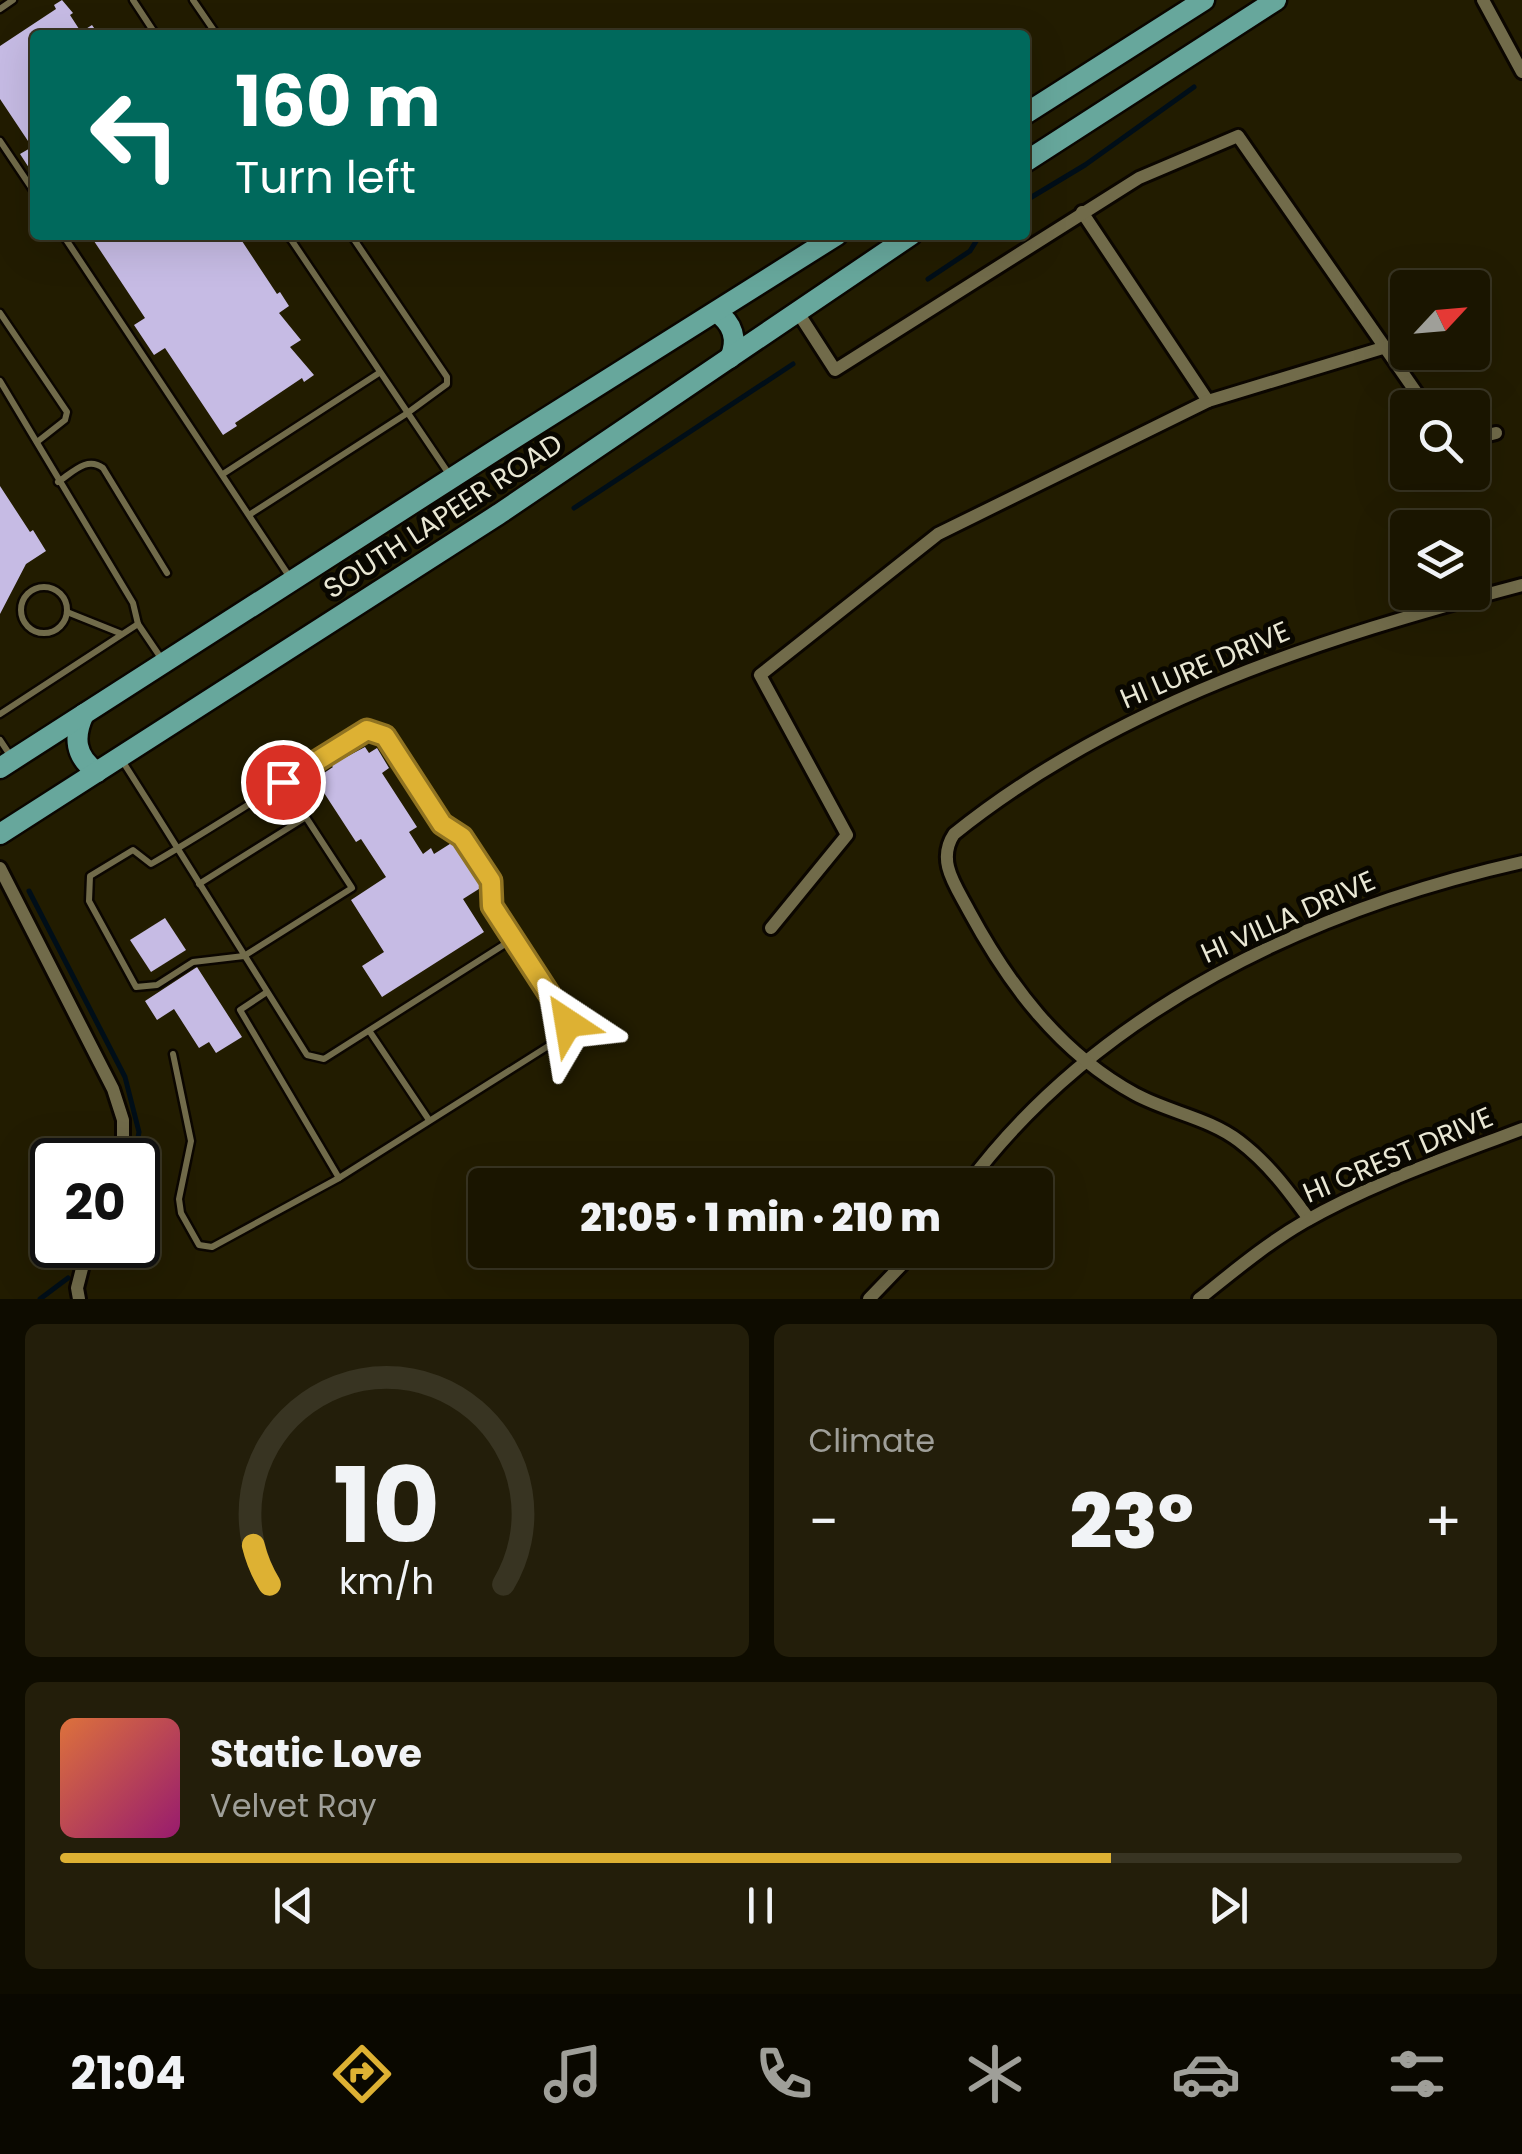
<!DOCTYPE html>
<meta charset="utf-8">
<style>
body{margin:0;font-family:Poppins,sans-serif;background:#231e0a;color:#f1f3f6;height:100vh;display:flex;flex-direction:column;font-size:38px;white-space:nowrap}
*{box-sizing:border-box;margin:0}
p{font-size:32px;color:#9f9f99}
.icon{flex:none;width:55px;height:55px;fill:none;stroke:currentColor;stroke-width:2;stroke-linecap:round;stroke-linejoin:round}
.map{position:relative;height:1299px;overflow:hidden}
.drawer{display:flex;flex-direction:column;gap:25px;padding:25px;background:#0e0c00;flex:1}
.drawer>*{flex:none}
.banner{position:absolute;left:30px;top:30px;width:1000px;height:210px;border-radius:10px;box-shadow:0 10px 40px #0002,0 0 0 2px #383422;background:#00695c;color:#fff;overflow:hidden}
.needle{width:65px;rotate:64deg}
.controls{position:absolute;left:1390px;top:270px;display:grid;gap:20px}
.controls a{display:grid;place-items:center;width:100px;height:100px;border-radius:10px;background:#1a1500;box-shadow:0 10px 40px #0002,0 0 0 2px #383422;font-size:50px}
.speed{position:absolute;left:30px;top:1138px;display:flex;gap:20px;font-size:50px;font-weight:700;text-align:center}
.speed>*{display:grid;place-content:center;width:130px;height:130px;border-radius:50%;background:#1a1500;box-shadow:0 10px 40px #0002,0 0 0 2px #383422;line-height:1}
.speed .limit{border:5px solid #111;border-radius:15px;background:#fff;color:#111}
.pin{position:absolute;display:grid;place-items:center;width:85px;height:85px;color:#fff;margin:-42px;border:5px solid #fff;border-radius:50%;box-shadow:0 2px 10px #0007}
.me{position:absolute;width:110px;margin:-55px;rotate:327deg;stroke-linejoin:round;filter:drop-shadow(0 0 8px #0008)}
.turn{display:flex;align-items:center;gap:35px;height:210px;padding:0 40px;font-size:45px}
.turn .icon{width:130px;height:130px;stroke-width:2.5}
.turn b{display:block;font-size:70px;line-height:85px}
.big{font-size:75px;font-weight:800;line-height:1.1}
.drawer .widget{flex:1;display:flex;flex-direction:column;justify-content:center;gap:15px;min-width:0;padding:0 35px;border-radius:15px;background:#231e0a}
.drawer .dial{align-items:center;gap:0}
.dial svg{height:260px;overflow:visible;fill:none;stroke:#383422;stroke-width:7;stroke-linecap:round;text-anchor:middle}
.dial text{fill:#f1f3f6;stroke:none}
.song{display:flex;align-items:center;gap:30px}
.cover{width:120px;height:120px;border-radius:15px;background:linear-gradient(135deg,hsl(20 70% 55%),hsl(320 70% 35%))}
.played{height:10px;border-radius:5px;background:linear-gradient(90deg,#ddb133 75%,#383422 75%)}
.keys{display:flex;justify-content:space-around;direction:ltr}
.heat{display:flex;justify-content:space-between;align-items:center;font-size:55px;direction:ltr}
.drawer .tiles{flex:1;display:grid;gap:25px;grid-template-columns:1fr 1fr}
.widget:last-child{grid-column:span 2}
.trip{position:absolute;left:468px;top:1168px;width:585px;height:100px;border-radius:10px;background:#1a1500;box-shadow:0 10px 40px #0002,0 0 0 2px #383422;font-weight:800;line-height:100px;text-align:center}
.tab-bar{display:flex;height:160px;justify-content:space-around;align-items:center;background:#0a0800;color:#9f9f99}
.tab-bar .icon{width:70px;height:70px}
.tab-bar .active{color:#ddb133}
.tab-bar b{font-size:45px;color:#f1f3f6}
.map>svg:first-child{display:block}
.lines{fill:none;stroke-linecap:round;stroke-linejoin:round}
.stream{stroke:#000e18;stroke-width:5}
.building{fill:#c6bbe4}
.lane-casing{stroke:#0b0600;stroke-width:11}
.street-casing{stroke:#0b0600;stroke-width:18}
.primary-casing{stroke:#0b0600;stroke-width:25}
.lane{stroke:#716b4a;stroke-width:6}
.street{stroke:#716b4a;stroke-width:12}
.primary{stroke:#67a79c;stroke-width:20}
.route-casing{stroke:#907321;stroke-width:25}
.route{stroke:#ddb133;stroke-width:18}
.labels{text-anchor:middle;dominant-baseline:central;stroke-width:10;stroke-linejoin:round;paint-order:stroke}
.street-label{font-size:28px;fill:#e9e7d4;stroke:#090700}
</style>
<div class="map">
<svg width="1522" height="1299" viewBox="0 0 1522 1299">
<rect width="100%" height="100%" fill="#221c00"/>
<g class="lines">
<!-- stream -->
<g class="stream">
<path d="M1025 201 1085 165 1194 87"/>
<path d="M928 279 970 251 980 235"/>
<path d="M574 508 793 364"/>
<path d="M29 891 125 1077 139 1132 134 1160"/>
<path d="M93 1263 103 1245"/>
<path d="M40 1299 68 1278"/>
</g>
</g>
<!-- building -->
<g class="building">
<path d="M62 0 73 13 70 15 81 32 92 25 99 35H35V177L20 154 32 147 0 99V46L56 9 54 5Z"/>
<path d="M90 235H238L277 294 280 292 289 306 279 313 301 340 290 347 314 375 304 382 302 378 235 423 237 426 223 435 165 348 154 355 134 325 145 318Z"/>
<path d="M0 486 30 532 33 530 46 551 26 564 0 614Z"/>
<path d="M365 747 369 753 377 748 389 768 382 773 417 827 409 832 423 854 431 848 434 854 453 842 482 887 463 899 484 932 382 997 362 966 384 952 351 900 386 877 361 839 356 842 315 779 333 767 331 765Z"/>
<path d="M165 918 186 950 151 972 130 940Z"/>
<path d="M197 967 242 1037 216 1053 209 1042 199 1048 174 1009 157 1020 145 1001Z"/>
</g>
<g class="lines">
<!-- lane casing -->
<g class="lane-casing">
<g id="lane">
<path d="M133 0 156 35"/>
<path d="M193 0 217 35"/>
<path d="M0 9 13 0"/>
<path d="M0 141 35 193"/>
<path d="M63 235 289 576"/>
<path d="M288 235 449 474"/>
<path d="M0 313 67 412 65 420 37 442"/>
<path d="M0 381 133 603 138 624 161 658"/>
<path d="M223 474 379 373"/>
<path d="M58 482C73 472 87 456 103 468L167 573"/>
<path d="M249 515 406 414 447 384V377L351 235"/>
<circle cx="44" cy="610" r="23"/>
<path d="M67 612 122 634"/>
<path d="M0 714 138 624"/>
<path d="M0 740 10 755"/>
<path d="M123 762C185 859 245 957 307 1055L324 1059 513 939 493 906 491 881 462 837 442 825 385 736 367 730C295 774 224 822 151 864L133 850 90 876 89 901 136 987 157 985 193 962 244 956 352 888 283 782"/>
<path d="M199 884 306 817"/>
<path d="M267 992 240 1010 339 1178"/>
<path d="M370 1032 429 1120"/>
<path d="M173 1054 191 1141 179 1199 181 1213 199 1245 212 1247 339 1178 561 1038 568 1023 513 939"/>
</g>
</g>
<!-- street casing -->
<g class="street-casing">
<g id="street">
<path d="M1483 0 1522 72"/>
<path d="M1082 212 1208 401"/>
<path d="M797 311 835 370 1139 178 1238 136 1427 408"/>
<path d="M1472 439 1496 433"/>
<path d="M1403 459 1408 458"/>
<path d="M0 868 113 1089 123 1120V1160"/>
<path d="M771 928 847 835 760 675 938 534 1208 401 1386 347"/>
<path d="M967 1185C1098 1009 1312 909 1522 862"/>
<path d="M1309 1219C1288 1190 1268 1163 1239 1141 1209 1118 1168 1112 1135 1094 1060 1053 1009 985 969 911 956 886 936 861 954 834 1117 703 1322 638 1522 585"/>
<path d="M79 1299 77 1288 88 1245"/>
<path d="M869 1299 916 1250"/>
<path d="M1199 1299C1233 1272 1266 1244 1304 1222 1372 1183 1449 1157 1522 1129"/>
</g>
</g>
<!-- primary casing -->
<g class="primary-casing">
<g id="primary">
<path d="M1025 114 1204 0"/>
<path d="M1025 162 1276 0"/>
<path d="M716 312C733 323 738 340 730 358"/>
<path d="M84 714C73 737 75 757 97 772"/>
<path d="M0 768 494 451 837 235"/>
<path d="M0 834 499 514 911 235"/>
</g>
</g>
<!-- lane -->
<use href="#lane" class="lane"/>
<!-- street -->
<use href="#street" class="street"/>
<!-- primary -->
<use href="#primary" class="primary"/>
</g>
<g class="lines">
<!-- route casing -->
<g class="route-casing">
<path id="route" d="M283 782 367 730 385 736 442 824 462 837 491 881 492 906 568 1023"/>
</g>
<!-- route -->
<use href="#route" class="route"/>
</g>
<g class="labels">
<!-- street labels -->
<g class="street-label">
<text transform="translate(443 516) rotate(-33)">SOUTH LAPEER ROAD</text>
<text transform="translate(1205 665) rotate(-23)">HI LURE DRIVE</text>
<text transform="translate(1288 917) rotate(-24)">HI VILLA DRIVE</text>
<text transform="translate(1398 1155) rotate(-23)">HI CREST DRIVE</text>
</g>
</g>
</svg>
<div class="controls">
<a><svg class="needle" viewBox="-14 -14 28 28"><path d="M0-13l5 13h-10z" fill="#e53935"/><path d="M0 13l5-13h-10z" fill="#9f9f99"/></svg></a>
<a><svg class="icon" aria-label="search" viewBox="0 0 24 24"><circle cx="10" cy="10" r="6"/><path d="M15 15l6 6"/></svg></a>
<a><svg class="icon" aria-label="layers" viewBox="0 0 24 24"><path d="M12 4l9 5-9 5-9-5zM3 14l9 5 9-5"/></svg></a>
</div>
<div class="speed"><div class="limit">20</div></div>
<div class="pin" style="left:283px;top:782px;background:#d93025"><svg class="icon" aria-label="arrive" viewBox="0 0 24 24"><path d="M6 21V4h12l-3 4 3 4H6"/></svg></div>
<svg class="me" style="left:568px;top:1023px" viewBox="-20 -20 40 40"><path d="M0-17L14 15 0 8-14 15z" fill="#ddb133" stroke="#fff" stroke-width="4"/></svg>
<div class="trip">21:05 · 1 min · 210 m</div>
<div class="banner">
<div class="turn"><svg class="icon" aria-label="left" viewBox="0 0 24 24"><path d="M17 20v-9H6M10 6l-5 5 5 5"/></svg><div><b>160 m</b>Turn left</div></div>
</div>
</div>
<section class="drawer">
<div class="tiles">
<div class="widget dial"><svg viewBox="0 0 100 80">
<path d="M14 69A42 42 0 1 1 86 69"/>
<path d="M14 69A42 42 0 0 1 9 57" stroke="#ddb133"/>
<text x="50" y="56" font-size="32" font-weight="700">10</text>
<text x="50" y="72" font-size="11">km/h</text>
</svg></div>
<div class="widget"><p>Climate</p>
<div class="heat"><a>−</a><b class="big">23°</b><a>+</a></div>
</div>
<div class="widget">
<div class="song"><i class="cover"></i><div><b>Static Love</b><p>Velvet Ray</p></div></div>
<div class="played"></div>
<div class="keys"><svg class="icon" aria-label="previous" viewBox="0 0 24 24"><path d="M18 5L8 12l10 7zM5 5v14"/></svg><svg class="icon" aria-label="pause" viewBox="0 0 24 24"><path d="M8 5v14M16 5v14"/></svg><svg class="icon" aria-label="next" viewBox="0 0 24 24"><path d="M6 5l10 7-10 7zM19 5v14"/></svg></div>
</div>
</div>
</section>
<nav class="tab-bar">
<b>21:04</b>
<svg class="icon active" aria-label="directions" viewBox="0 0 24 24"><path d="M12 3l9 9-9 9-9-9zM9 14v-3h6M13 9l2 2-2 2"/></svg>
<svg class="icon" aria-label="music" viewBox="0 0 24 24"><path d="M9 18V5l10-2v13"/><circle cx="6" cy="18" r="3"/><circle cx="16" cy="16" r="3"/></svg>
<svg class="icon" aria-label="phone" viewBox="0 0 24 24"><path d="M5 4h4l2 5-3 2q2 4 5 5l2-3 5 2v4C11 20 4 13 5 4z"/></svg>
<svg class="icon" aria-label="climate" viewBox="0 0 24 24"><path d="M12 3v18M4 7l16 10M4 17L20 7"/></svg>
<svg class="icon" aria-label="car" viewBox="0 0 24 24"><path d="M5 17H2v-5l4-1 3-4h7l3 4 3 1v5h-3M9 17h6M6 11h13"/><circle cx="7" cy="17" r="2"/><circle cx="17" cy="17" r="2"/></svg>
<svg class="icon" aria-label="filters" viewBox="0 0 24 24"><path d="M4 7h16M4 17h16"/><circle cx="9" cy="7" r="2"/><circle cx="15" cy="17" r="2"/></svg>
</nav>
